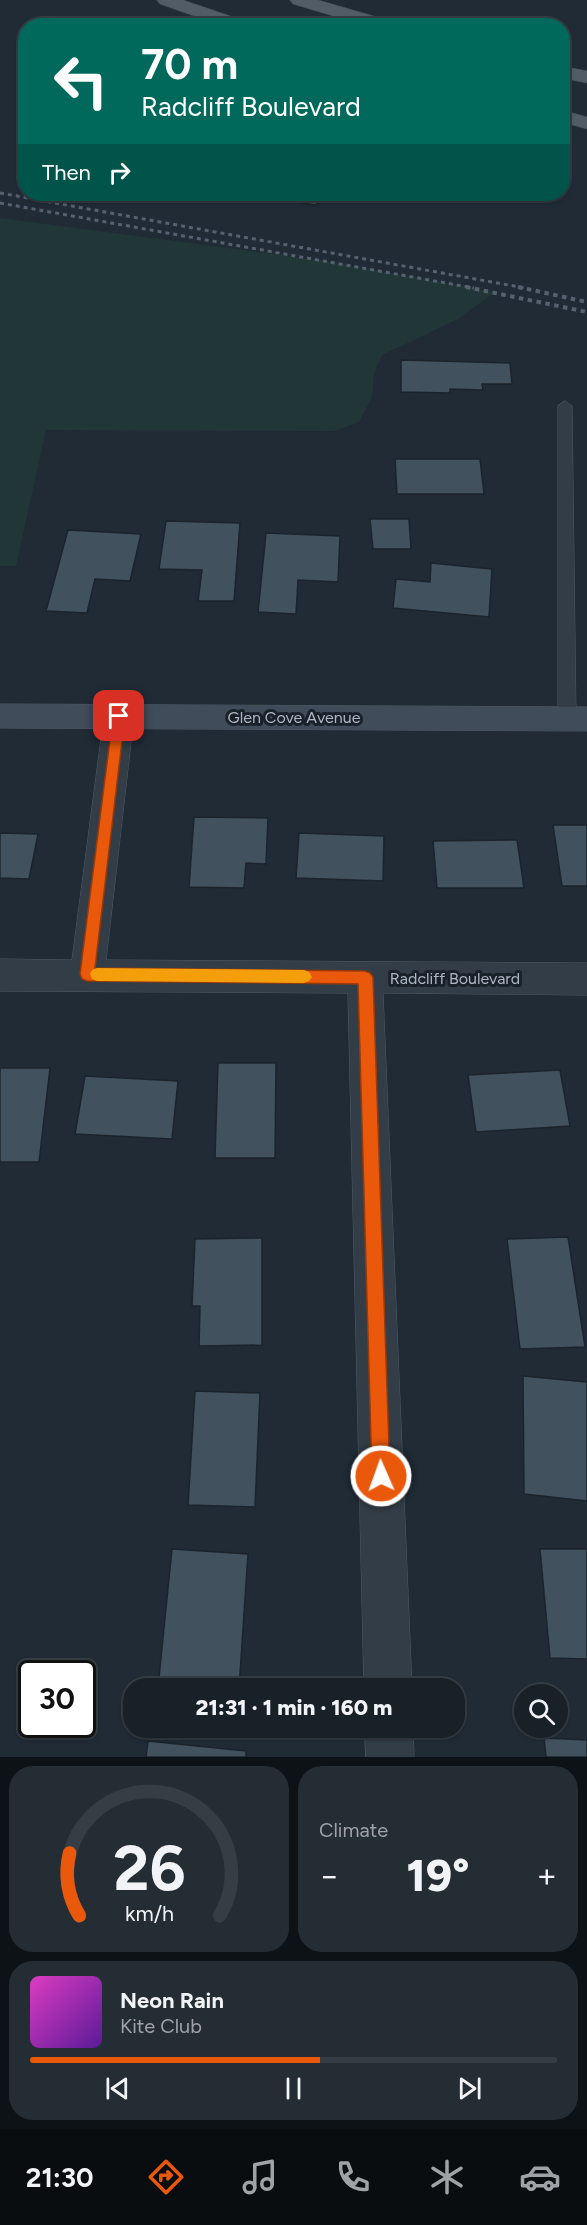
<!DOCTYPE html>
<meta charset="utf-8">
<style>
body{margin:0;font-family:Figtree,sans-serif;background:#252d34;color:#f1f3f6;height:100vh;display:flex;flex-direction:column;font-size:22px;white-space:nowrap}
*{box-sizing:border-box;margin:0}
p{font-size:20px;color:#9fa3a8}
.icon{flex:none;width:33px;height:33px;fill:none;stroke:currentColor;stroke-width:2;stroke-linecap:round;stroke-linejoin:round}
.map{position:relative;height:1757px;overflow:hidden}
.sheet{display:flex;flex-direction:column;gap:9px;padding:9px;background:#0d1216;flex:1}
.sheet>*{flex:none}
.hud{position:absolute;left:18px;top:18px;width:552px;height:183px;border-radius:24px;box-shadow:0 2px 4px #0004,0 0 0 2px #363e45;background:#00695c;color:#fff;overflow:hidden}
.controls{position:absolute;left:514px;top:1684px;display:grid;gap:12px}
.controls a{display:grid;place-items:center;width:54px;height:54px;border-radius:50%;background:#182028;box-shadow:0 2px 4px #0004,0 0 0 2px #363e45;font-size:30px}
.speed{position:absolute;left:18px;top:1660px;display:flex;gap:12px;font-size:30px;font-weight:700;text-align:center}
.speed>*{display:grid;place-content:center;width:78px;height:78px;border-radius:50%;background:#182028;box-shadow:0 2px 4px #0004,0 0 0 2px #363e45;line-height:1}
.speed .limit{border:3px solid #111;border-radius:9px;background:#fff;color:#111}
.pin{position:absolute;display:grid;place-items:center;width:51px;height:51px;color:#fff;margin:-26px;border-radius:12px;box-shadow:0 3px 9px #0006}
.me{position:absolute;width:66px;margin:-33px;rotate:358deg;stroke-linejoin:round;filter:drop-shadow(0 0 4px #0008)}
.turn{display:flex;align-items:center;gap:21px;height:126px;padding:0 24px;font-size:27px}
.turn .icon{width:78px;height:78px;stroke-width:2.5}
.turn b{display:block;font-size:42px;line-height:51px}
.then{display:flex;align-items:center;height:57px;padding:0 24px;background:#0003;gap:12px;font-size:22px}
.big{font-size:45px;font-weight:800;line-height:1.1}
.sheet .widget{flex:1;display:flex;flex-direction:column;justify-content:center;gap:9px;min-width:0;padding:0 21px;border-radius:24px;background:#252d34}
.sheet .dial{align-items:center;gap:0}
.dial svg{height:156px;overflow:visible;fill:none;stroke:#363e45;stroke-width:7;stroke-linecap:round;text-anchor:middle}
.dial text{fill:#f1f3f6;stroke:none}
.song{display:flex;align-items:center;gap:18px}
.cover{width:72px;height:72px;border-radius:9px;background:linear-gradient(135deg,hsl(310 70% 55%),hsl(270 70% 35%))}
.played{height:6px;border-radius:3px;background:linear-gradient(90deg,#ea580c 55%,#363e45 55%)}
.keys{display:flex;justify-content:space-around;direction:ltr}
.heat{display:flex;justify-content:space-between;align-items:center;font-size:33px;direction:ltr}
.sheet .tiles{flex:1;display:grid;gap:9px;grid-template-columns:1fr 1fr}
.widget:last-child{grid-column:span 2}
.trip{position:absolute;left:123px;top:1678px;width:342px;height:60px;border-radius:24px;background:#182028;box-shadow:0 2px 4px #0004,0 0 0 2px #363e45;font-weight:800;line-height:60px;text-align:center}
.dock{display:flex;height:96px;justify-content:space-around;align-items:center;background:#0a0d10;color:#9fa3a8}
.dock .icon{width:42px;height:42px}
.dock .current{color:#ea580c}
.dock b{font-size:27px;color:#f1f3f6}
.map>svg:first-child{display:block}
.green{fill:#213737}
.building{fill:#42515e;stroke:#1b242d;stroke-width:1.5}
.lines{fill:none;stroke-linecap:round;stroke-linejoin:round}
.service-casing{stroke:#505b65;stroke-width:1}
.minor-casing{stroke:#505b65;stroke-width:1}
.secondary-casing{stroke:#505b65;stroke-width:1}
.primary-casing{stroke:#3c4650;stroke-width:1}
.service{fill:#333d47;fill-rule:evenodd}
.minor{fill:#333d47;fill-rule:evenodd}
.secondary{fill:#414c5a;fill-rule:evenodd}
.primary{fill:#515c67;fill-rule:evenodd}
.rail-far1{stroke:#55616e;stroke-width:3;stroke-dasharray:4 4;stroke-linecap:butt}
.rail{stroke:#55616e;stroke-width:4;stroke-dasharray:4.5 4.5;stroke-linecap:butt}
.route{fill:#ea580c;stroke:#983908;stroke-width:1.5}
.slow{fill:#f59e0b}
.labels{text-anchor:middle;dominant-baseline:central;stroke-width:6;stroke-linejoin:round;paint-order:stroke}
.street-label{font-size:16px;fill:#adb8c4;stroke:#19222b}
</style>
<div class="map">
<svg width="587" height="1757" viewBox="0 0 587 1757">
<rect width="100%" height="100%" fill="#202b36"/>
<!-- green -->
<path class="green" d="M0 218 326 261 495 292 458 319 382 355 374 373 372 397 359 422 334 431 46 430 16 566H0Z"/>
<!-- building -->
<g class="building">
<path d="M219 194H241L238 199 217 195Z"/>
<path d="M246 194H323L316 205Z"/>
<path d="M401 360 510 363 512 384H482L483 390 450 389V393L401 392Z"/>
<path d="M395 459H480L484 494H397Z"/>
<path d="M370 519H409L411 549H373Z"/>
<path d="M166 521 240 523 234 601H198L202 570 159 569Z"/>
<path d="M68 530 141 534 130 581 95 579 87 613 46 611Z"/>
<path d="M266 533 340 536 338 582 298 580 296 614 258 612Z"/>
<path d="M431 563 492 569 489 617 393 608 396 579 430 582Z"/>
<path d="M194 817 268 818 266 864 246 863 244 888 189 887Z"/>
<path d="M553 825H587V886H562Z"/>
<path d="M0 833 38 834 29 879 0 878Z"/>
<path d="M299 833 384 836 383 881 296 878Z"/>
<path d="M517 840 524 888H437L433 841Z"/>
<path d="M218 1063H276L275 1158H215Z"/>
<path d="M0 1068H50L39 1162H0Z"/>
<path d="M560 1070 570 1126 476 1132 468 1075Z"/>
<path d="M85 1076 178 1081 172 1139 75 1134Z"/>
<path d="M568 1237 585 1347 520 1349 507 1239Z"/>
<path d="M262 1238V1345L199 1346 200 1306H192L195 1239Z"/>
<path d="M523 1376 587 1382V1501L524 1494Z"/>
<path d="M195 1391 260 1393 255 1507 188 1505Z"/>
<path d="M172 1549 248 1554 239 1689 158 1687Z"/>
<path d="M540 1549H587V1659L550 1658Z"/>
<path d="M544 1738 587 1740V1757H546Z"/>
<path d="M148 1741 246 1751V1757H146Z"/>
</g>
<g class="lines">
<!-- service casing -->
<g class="service-casing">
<path id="service" d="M565 401 572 406 576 719 573 724 567 726 561 724 558 719V406Z"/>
</g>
<!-- minor casing -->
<g class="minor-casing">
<g id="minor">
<path d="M119 704 130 708 134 716 106 960 587 963V995L383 993 412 1689H364L348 993 0 991V959L72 960 104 716 108 708Z"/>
<path d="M365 1728H413L414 1757H366Z"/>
</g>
</g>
<!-- secondary casing -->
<g class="secondary-casing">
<path id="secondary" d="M0 704 587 707V731L0 728Z"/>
</g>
<!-- primary casing -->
<g class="primary-casing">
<g id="primary">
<path d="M157 0H183L248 22 251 26H223L160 4Z"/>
<path d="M290 0H318L394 22 397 26H367L293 4Z"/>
<path d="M562 66 587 71V83L562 78Z"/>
<path d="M562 110 587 117V129L562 122Z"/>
</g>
</g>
<!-- service -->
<use href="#service" class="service"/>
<!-- minor -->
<use href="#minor" class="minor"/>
<!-- secondary -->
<use href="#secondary" class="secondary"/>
<!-- primary -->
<use href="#primary" class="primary"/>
<!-- rail-far1 -->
<g class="rail-far1">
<path d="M0 193 525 288"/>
<path d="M0 203 474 288"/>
</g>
<!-- rail -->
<g class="rail">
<path d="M466 287 587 312"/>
<path d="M518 287 587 302"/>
</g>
</g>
<!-- route -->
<path class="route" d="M119 711 125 716 95 968 365 971 370 973 373 977 390 1476 388 1482 381 1485 375 1482 372 1476 358 984 87 981 82 979 80 974 113 716Z"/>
<!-- slow -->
<path class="slow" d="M97 968 304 970 309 972 312 977 309 981 304 983 97 981 92 979 90 974 92 970Z"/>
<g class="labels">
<!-- street labels -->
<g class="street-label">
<text x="294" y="717">Glen Cove Avenue</text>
<text x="455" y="978">Radcliff Boulevard</text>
</g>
</g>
</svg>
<div class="controls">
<a><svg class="icon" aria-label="search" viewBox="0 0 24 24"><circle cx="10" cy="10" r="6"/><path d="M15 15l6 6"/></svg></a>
</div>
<div class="speed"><div class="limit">30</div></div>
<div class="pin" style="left:119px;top:716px;background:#d93025"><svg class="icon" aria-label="arrive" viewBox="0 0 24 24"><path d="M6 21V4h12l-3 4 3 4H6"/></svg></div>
<svg class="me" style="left:381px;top:1476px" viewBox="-20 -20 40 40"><circle r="17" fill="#ea580c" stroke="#fff" stroke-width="3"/><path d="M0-11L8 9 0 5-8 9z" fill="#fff"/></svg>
<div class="trip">21:31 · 1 min · 160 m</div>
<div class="hud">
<div class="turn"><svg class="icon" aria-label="left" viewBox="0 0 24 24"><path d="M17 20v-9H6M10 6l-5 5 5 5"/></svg><div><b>70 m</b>Radcliff Boulevard</div></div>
<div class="then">Then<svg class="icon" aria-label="right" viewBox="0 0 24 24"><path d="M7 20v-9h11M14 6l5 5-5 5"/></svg></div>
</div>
</div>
<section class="sheet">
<div class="tiles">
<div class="widget dial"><svg viewBox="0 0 100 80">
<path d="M14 69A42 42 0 1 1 86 69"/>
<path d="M14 69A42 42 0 0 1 9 37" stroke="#ea580c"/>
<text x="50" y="56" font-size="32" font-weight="700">26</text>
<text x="50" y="72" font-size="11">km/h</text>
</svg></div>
<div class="widget"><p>Climate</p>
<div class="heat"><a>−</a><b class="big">19°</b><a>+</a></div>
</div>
<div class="widget">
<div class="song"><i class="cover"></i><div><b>Neon Rain</b><p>Kite Club</p></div></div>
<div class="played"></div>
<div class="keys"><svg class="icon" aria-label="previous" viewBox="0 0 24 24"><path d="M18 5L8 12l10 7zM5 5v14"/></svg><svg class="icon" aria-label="pause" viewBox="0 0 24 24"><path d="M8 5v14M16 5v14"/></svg><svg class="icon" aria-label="next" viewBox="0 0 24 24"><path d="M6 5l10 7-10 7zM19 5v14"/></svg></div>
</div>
</div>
</section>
<nav class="dock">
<b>21:30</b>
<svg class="icon current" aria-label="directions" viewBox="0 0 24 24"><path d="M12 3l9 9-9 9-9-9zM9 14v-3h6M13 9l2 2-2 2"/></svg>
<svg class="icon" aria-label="music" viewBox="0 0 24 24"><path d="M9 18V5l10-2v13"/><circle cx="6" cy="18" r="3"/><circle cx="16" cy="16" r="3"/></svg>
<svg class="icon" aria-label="phone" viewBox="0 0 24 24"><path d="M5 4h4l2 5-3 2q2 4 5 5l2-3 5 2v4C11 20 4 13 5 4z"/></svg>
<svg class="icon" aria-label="climate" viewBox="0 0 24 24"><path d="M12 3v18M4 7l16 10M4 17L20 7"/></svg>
<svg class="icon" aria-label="car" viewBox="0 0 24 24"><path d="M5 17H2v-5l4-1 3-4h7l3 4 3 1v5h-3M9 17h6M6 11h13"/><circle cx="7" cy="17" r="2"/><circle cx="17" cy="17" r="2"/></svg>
</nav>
